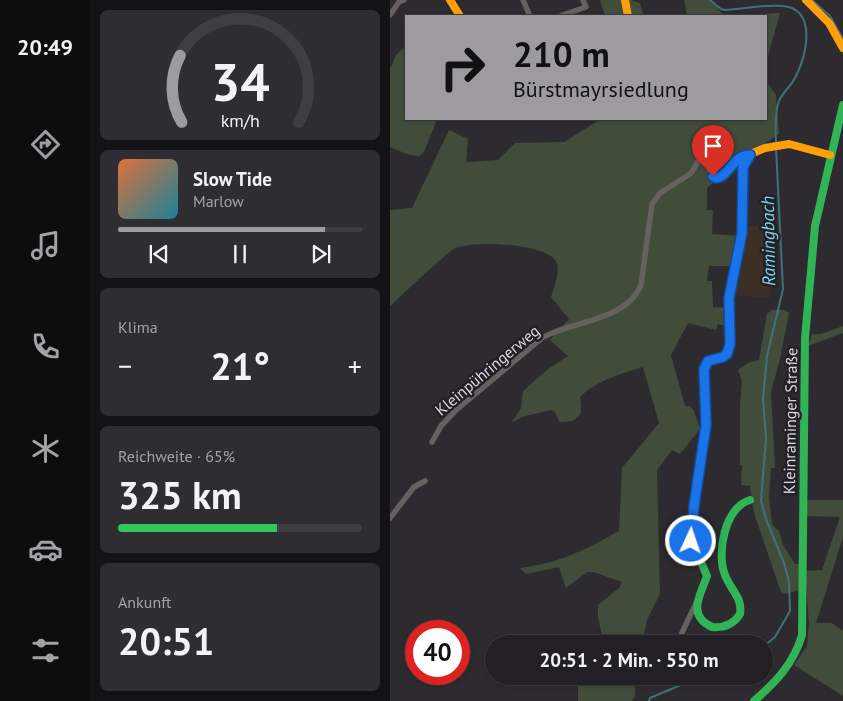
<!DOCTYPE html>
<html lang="de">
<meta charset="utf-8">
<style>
body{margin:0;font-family:"PT Sans",sans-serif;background:#2e2d31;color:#f1f3f6;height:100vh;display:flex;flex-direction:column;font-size:19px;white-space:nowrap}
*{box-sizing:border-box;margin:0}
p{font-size:16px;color:#a2a3a6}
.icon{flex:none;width:28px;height:28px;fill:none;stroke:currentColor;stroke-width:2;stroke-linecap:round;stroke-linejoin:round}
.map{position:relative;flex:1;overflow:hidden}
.panel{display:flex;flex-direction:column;gap:10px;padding:10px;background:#131214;width:300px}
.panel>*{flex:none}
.hud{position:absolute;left:15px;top:15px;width:362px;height:105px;border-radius:0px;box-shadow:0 1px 4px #0004,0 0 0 1px #3f3e41;background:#9d9aa0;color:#111;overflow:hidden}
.speed{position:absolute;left:15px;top:620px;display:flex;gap:10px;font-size:25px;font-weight:700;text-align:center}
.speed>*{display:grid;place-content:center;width:65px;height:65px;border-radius:50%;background:#222024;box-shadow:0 1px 4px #0004,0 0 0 1px #3f3e41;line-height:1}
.speed .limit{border:8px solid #d22;background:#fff;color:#111}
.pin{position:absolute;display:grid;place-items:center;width:42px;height:42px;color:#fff;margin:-51px -21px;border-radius:50% 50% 50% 0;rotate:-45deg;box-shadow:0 0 5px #0007}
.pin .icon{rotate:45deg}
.me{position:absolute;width:55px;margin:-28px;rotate:3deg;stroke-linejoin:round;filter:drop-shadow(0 0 4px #0008)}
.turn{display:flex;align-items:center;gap:18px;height:105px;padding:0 25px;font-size:22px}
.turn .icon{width:65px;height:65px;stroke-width:2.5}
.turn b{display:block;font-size:35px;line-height:42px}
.big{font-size:38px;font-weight:600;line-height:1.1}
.panel .card{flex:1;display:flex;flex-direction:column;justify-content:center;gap:8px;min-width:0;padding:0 18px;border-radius:8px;background:#2e2d31}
.panel .dial{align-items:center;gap:0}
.dial svg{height:130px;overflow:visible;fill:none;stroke:#3f3e41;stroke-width:7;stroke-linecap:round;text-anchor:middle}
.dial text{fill:#f1f3f6;stroke:none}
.song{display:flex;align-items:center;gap:15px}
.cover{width:60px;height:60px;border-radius:8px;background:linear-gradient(135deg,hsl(20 70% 55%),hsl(190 70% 35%))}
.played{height:5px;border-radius:2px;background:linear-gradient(90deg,#9d9aa0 85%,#3f3e41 85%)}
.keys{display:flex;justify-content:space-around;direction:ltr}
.heat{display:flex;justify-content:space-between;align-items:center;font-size:28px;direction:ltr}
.charge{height:8px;border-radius:4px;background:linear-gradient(90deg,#34c759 65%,#3f3e41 0)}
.trip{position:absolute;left:95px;top:635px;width:288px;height:50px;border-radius:25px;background:#222024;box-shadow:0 1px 4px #0004,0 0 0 1px #3f3e41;font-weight:600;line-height:50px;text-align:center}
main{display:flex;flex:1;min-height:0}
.tab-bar{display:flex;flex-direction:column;width:90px;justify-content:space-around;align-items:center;background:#0e0d0e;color:#a2a3a6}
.tab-bar .icon{width:35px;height:35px}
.tab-bar .active{color:#9d9aa0}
.tab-bar b{font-size:22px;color:#f1f3f6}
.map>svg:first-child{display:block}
.commercial{fill:#3d2e26}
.green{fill:#414d3a}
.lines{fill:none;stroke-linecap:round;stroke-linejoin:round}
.stream{stroke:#3e717b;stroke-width:2}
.street{stroke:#66615e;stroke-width:5.5}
.fast{stroke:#30b455;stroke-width:8}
.slow{stroke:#ff9f0a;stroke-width:8}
.route-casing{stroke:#114b97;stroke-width:12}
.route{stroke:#1a73e8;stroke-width:9}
.labels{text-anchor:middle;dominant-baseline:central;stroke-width:5;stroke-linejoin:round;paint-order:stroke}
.street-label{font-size:16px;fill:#d9d6dc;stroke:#232028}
.water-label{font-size:18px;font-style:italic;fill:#79d6e6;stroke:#232028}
</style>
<main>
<nav class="tab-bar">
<b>20:49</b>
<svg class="icon active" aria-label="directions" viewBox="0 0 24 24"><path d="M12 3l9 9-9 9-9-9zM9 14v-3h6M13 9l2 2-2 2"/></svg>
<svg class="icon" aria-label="music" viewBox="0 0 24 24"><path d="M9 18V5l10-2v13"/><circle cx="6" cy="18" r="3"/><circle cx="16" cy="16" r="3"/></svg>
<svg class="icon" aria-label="phone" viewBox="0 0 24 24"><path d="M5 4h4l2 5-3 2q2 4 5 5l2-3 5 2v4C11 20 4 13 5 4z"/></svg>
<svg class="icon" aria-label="climate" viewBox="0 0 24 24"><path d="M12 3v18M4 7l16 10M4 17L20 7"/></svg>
<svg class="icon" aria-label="car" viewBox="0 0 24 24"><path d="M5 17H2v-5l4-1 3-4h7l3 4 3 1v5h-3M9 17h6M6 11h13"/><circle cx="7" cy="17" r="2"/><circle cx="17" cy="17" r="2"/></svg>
<svg class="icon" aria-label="filters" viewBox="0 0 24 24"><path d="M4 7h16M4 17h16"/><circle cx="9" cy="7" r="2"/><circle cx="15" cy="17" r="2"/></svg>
</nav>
<section class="panel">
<div class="card dial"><svg viewBox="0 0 100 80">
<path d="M14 69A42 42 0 1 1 86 69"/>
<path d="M14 69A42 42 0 0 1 13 28" stroke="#9d9aa0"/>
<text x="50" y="56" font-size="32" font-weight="700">34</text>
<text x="50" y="72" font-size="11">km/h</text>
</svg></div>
<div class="card">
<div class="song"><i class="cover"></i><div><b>Slow Tide</b><p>Marlow</p></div></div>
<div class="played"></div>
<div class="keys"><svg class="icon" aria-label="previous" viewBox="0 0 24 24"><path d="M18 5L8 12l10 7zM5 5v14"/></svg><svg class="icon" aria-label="pause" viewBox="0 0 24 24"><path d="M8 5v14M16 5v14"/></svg><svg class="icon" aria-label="next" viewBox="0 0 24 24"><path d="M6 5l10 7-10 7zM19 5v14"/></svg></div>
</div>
<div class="card"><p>Klima</p>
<div class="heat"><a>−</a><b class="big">21°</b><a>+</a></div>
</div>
<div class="card"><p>Reichweite · 65%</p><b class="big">325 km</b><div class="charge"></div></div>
<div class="card"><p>Ankunft</p><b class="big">20:51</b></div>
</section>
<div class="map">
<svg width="453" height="701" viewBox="0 0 453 701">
<rect width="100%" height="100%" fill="#2d2b30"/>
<!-- commercial -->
<path class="commercial" d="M351 226H381L384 263 380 298 338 295Z"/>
<!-- green -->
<g class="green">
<path d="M210 0H241L250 3 254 16H215Z"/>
<path d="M294 0H321L334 16 390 13 376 63V16H297Z"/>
<path d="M16 46V119H47L34 152 29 156 19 155 0 147V69L6 55Z"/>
<path d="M376 81 386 95 389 134 374 144 340 160 323 183 317 188V210H323L322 234 350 236 343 266H319L317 281H322L323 307 338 308 339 327 328 324 326 330 298 323 281 355 295 406H300L304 411 310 429 290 454 282 450 267 470 270 594 257 620 252 644H214L208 618V605L229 588 232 582 203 572H197L176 588 169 567 136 574 130 568C170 563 195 550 229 531L232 468 269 423 253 367C231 374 207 380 190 397 194 415 189 422 170 422L164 411 161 410 132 417 121 423 131 408 133 391 158 369 178 356 160 340 179 319 161 297C164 287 170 272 167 263 159 243 83 240 66 248 59 251 54 257 48 262 32 276 16 291 0 306V210L22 208 59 130 78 139 76 162 108 160 125 143 174 142 211 119H376Z"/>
<path d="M382 310H394L399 313 390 359 381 392 385 468H381L379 497 382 524 389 531 393 545 405 564H410L409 590 395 594 391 592 364 513 360 486 351 485 352 465H350V405L352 381 348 370 358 363 369 360 377 314Z"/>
<path d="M453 326V333L418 346 422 334H431Z"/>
<path d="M416 500H453V537L426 623H442L453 631V696L404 665 417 646 419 624 415 571 432 570 450 517 415 516Z"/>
<path d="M204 676H246L245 696 242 701H188V685Z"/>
</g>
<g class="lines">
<!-- stream -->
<g class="stream">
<path d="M320 0 331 9 335 10C353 9 376 4 393 6 427 9 417 55 406 76 402 85 393 92 389 101 384 114 386 130 386 143"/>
<path d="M422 0 440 16 453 39"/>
<path d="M374 646 385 637 400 611 399 582 394 563 376 519 371 501 376 438 373 399 377 356 393 289 386 148"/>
<path d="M259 701 260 698 312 676"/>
</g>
<!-- street -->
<g class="street">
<path d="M133 0 140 16"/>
<path d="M0 15 9 2 14 0"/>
<path d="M170 16 196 7 193 0"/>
<path d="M42 442 51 426 65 411 152 338C181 321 237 321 251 285L262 204 270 193 300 174 304 169 320 138 326 136 330 142 320 171 326 178C340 176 342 155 360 155"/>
<path d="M0 518 24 487 35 481"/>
<path d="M284 644 289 639 307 601"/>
</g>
<!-- fast -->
<g class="fast">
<path d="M349 247 339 298 340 344 337 354 318 361 314 369 316 425 300 536 317 576C311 594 296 615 322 627 334 628 344 624 350 614 353 598 340 589 335 575 326 553 335 507 360 500"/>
<path d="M364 701C386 682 404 663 412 635L415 338 425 226 453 105"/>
</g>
<!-- slow -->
<g class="slow">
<path d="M60 0 70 16"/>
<path d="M235 0 238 16"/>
<path d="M416 0 439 23 453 48"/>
<path d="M349 247 352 233V172L355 161 363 153 375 148 399 144 440 155"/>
</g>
</g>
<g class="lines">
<!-- route casing -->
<g class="route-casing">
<path id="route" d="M301 541 304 506 316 425 314 369 318 361 333 357 337 354 340 344 339 298 352 233 353 167 360 155C342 155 340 176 326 178L323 176"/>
</g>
<!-- route -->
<use href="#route" class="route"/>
</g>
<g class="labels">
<!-- street labels -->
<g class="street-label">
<text transform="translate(97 370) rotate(-40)">Kleinpühringerweg</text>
<text transform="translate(400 421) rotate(-89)">Kleinraminger Straße</text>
</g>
<!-- water labels -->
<g class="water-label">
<text transform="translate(378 241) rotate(-91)">Ramingbach</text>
</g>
</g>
</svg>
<div class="speed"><div class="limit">40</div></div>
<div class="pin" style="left:323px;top:176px;background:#d93025"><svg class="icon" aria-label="arrive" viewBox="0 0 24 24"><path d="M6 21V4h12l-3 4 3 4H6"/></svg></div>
<svg class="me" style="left:301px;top:541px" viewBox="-20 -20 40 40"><circle r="17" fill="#1a73e8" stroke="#fff" stroke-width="3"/><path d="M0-11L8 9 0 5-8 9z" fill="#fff"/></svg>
<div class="trip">20:51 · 2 Min. · 550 m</div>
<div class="hud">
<div class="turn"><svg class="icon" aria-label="right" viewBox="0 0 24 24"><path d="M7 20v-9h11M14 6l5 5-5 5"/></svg><div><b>210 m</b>Bürstmayrsiedlung</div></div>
</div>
</div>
</main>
